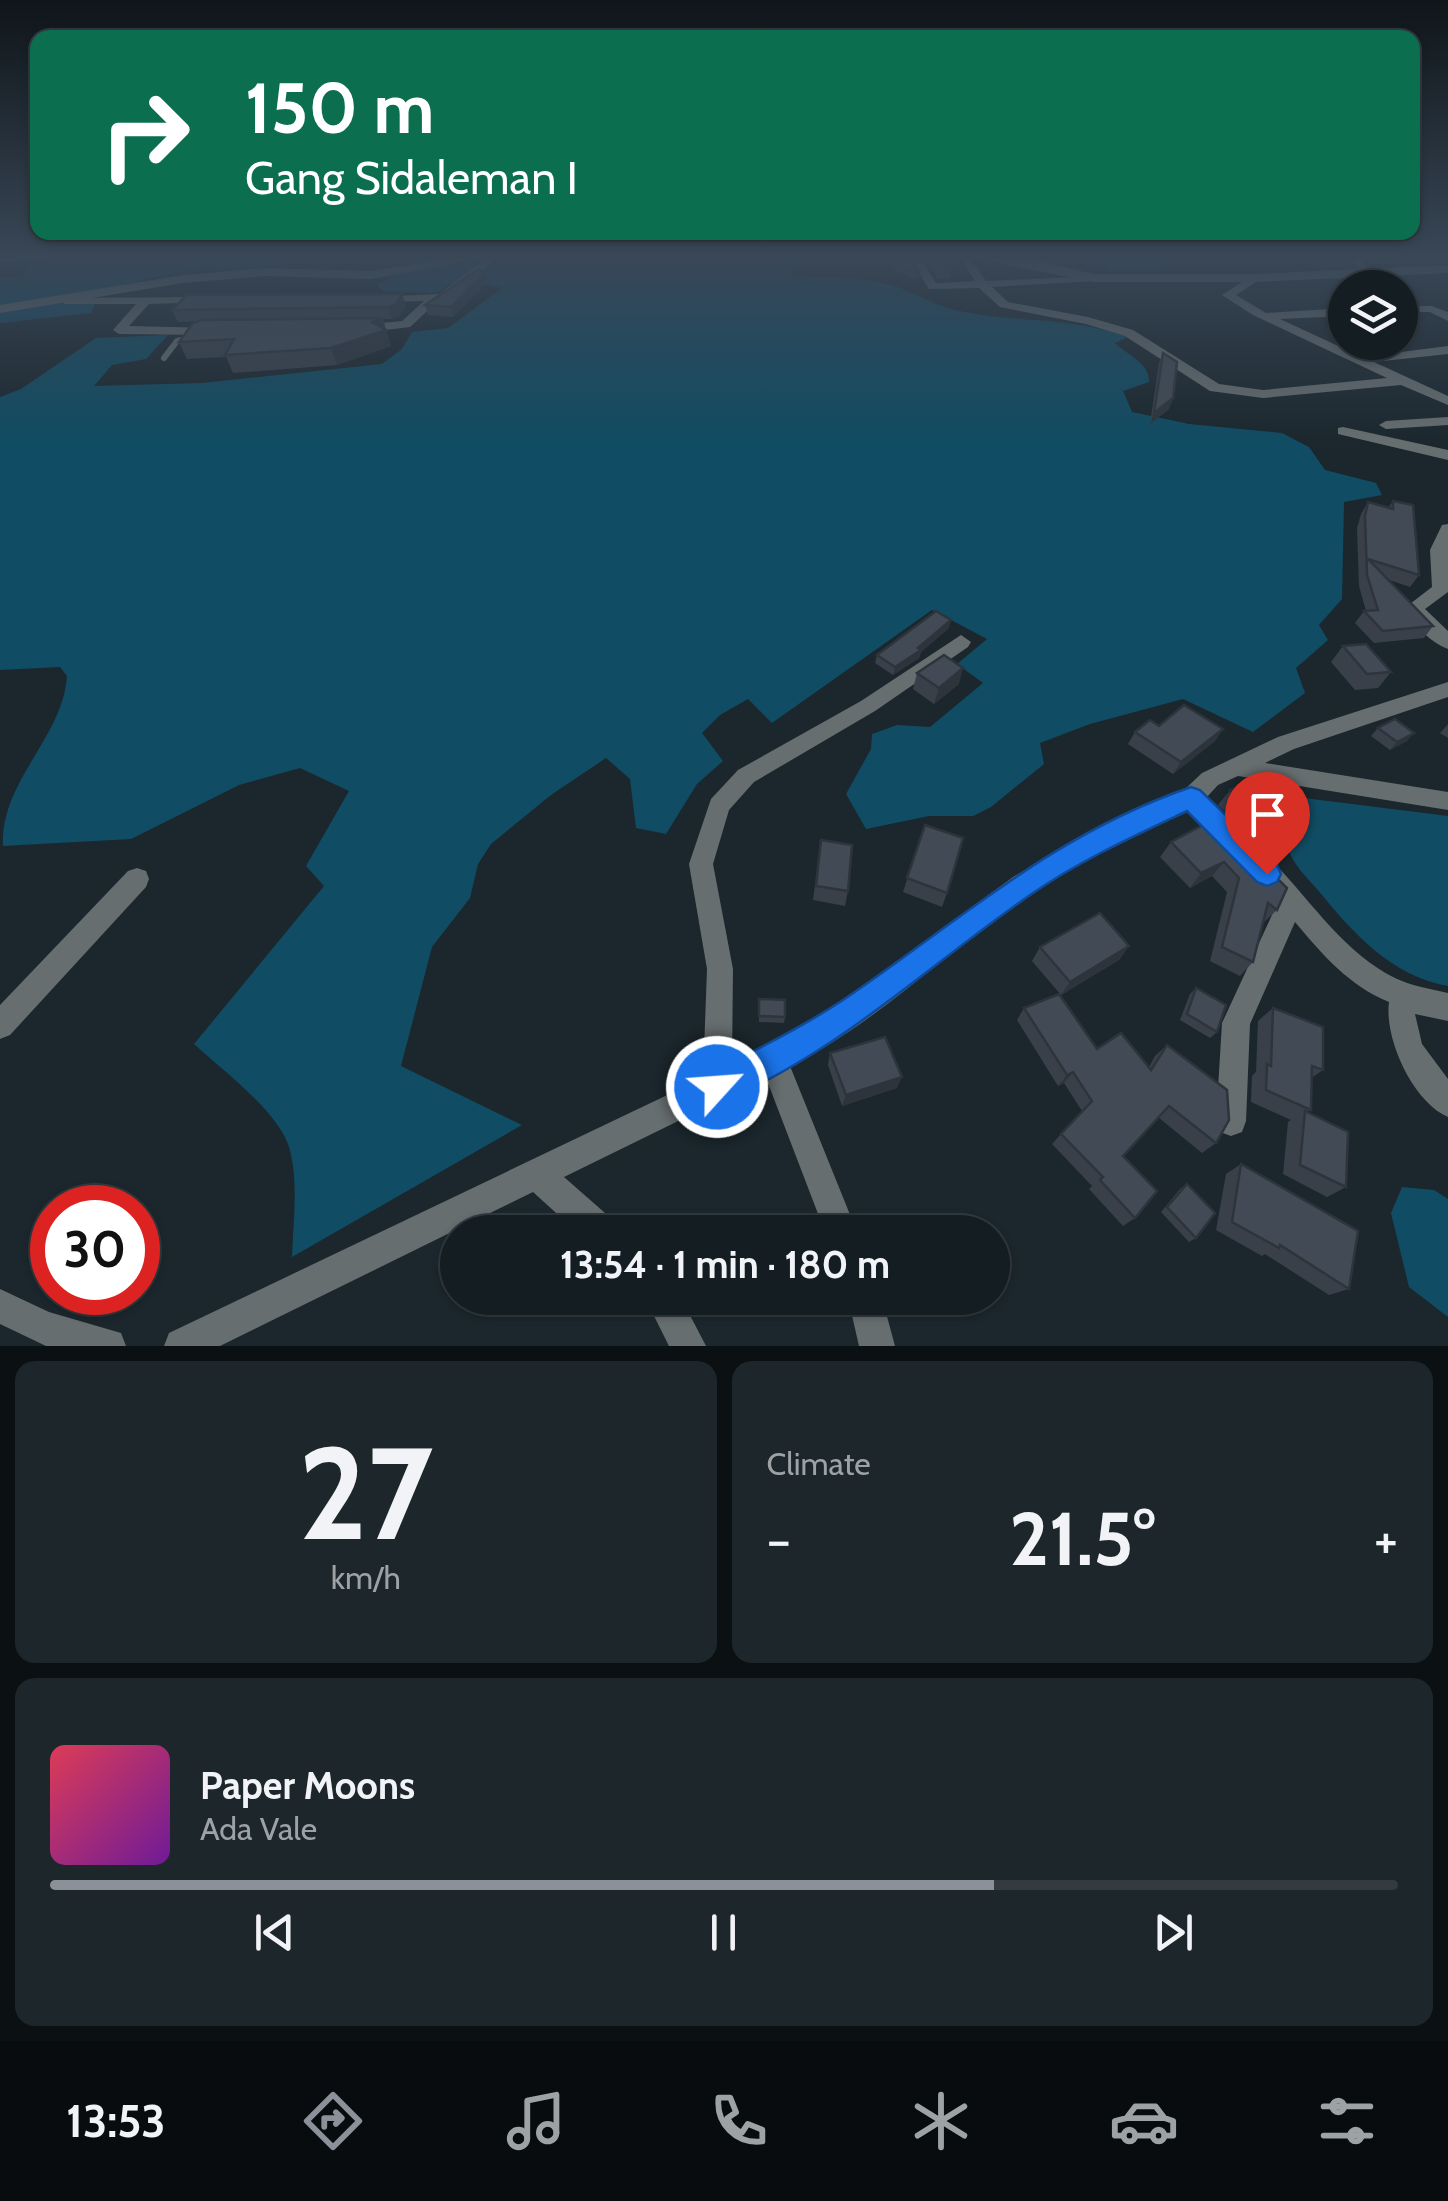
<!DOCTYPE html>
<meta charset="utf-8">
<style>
body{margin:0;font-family:Cabin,sans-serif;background:#1d262a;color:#f1f3f6;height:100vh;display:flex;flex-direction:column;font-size:38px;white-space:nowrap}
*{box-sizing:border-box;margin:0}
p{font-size:32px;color:#9da2a5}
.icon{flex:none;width:55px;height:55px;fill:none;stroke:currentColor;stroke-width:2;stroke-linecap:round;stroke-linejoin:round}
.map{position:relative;height:1346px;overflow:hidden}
.sheet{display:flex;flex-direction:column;gap:15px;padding:15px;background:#0b1013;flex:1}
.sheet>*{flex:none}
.guide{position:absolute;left:30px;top:30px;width:1390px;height:210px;border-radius:20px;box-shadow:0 2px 8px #0004,0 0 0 2px #333b40;background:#0b6e4f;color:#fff;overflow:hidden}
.tools{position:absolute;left:1328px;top:270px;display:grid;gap:20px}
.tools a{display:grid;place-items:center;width:90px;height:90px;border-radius:50%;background:#141d22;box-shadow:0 2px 8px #0004,0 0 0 2px #333b40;font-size:50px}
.speed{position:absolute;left:30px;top:1185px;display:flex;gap:20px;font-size:50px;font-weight:700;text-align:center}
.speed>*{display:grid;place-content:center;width:130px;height:130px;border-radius:50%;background:#141d22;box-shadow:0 2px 8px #0004,0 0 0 2px #333b40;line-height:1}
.speed .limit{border:15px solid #d22;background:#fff;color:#111}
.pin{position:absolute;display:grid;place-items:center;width:85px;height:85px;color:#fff;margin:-102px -42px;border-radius:50% 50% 50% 0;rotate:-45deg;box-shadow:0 0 10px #0007}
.pin .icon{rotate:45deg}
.me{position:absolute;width:110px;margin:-55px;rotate:64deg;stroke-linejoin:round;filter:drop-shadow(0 0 8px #0008)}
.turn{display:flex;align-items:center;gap:35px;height:210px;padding:0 50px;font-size:45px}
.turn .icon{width:130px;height:130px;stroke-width:2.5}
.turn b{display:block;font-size:70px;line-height:85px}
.big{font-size:75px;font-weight:800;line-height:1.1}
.sheet .card{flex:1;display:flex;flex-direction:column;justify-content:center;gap:15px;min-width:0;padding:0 35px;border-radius:20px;background:#1d262a}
.sheet .dial{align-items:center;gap:0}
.dial b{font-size:130px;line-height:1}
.song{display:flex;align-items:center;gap:30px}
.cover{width:120px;height:120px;border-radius:15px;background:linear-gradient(135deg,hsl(350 70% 55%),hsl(280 70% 35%))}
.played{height:10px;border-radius:5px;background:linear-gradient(90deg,#8c9099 70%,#333b40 70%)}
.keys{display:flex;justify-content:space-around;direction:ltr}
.heat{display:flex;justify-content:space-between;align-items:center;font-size:55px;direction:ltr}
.sheet .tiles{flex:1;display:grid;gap:15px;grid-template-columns:1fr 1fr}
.card:last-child{grid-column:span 2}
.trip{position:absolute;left:440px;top:1215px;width:570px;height:100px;border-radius:50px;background:#141d22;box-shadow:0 2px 8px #0004,0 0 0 2px #333b40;font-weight:800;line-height:100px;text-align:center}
.tabs{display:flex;height:160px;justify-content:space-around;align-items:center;background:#080c0e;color:#9da2a5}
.tabs .icon{width:70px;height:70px}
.tabs .on{color:#8c9099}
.tabs b{font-size:45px;color:#f1f3f6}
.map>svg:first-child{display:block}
.green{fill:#104c63}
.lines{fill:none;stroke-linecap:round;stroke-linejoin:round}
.service{stroke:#676e6f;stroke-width:6}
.minor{fill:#676e6f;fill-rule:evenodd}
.tertiary{fill:#676e6f;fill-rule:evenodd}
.wall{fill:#394049}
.shaded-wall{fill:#2e343c}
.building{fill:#424b55;stroke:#2e343c;stroke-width:2.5}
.route{fill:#1a73e8;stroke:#114b97;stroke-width:2.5}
</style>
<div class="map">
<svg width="1448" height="1346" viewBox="0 0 1448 1346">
<rect width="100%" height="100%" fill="#1b272d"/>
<!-- green -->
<g class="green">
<path d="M0 256H283L270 267 194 269 80 294 95 304 91 313 0 323V278L23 276 26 266 0 261Z"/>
<path d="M423 256H833L795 260 790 276C825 278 864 276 897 287 916 293 934 305 954 310 1012 323 1072 316 1128 337L1115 343C1127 355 1150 363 1149 382L1123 391 1132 412 1189 424 1282 433 1309 447 1325 470 1376 483 1382 495 1344 502 1342 599 1319 625 1328 640 1296 668 1305 693 1253 732 1183 699 1090 724 1040 743 1044 764 991 807 973 816H929L866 829 846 794 871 749 872 734 897 725 930 727 983 683 957 664 987 639 932 610 772 723 748 699 720 715 702 733 723 761 697 784 666 834 636 828 630 779 606 758 551 795 491 844 478 864 470 898 432 947 401 1066 522 1125 292 1257C293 1222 299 1181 289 1147 278 1111 222 1070 194 1044L324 886 306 866 349 791 300 768 239 785 131 839 3 846C0 781 63 738 67 676L60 667 0 670V397L21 389 96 338 168 335 146 359 112 365 94 386 201 383 382 364 402 349 412 332 448 328 502 288 474 282 451 284 436 293 383 291 377 285 421 261Z"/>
<path d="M1092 256H1164V269L1109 271Z"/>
<path d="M1296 797 1448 816V986C1391 976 1352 932 1317 889 1307 878 1294 865 1289 851 1283 837 1281 819 1279 804Z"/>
<path d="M1402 1187 1434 1190 1448 1199V1317L1409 1287 1391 1213Z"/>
</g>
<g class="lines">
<!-- service -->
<path class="service" d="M164 358 177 341 195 337"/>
<!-- minor -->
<g class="minor">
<path d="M0 256H55L50 259 0 262Z"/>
<path d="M490 256H501L446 299 438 301 410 327 360 333 354 329 360 325 402 321 424 301 377 302 373 301V297L439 294Z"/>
<path d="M959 256H969L986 281 1098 276V280L1094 281 992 287 1008 302 1088 317 1133 330 1219 384 1263 390 1387 378 1253 315 1222 295 1251 276H1259V280L1236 295 1266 313 1345 308V316L1280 319 1362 357 1448 346V354L1374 362 1448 396V405L1401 385 1263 398 1210 391 1125 336 1086 324 1000 307 979 288 929 289 913 263 922 261 936 283 975 281Z"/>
<path d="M1348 256H1358L1371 272 1370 274H1362Z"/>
<path d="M208 297 214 300 212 302 149 304 129 326 215 328V334L211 335 119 334 113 330 136 304H65L59 301 65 298Z"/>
<path d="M1400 306H1432L1448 312V321L1430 312H1400Z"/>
<path d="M1448 417V425L1386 429 1379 425 1386 421Z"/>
<path d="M1343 427 1448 450V460L1338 434V428Z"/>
<path d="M1448 524V592L1425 609 1448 631V649C1430 642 1413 625 1406 607L1432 587 1430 550 1442 525Z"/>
<path d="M961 635 971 642 968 647 875 711 754 782 729 810 713 864 733 969 732 1063 777 1042 841 1003 1013 877 1079 838 1183 791 1202 773 1278 737 1448 682V697L1294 749 1265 763 1448 792V810L1238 776 1218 785 1206 798 1240 832 1244 839 1240 846C1220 854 1201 823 1188 810 1134 835 1082 859 1032 892 950 947 880 1022 790 1066L857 1232H825L766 1078 564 1177 613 1220 617 1232H577L533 1192 220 1346H164L169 1333 703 1078 707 969 689 864 711 799 738 770 861 701Z"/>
<path d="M1267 862 1276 865C1313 904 1346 954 1395 978 1412 986 1430 989 1448 993V1021L1415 1014 1422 1044 1448 1079V1117C1413 1102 1384 1039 1389 1002 1349 986 1322 954 1295 922L1250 1024 1246 1121 1242 1132 1231 1136 1220 1132 1216 1121 1222 1023 1278 902 1255 873 1258 865Z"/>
<path d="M137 868 146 871 149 879 146 887 10 1035 0 1039V1005L128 871Z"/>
<path d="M0 1289 49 1312 121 1333 126 1346H46L0 1324Z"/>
<path d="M645 1298H681L706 1346H669Z"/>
<path d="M848 1298H882L895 1346H859Z"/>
</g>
<!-- tertiary -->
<g class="tertiary">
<path d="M464 256H494L371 279 265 276 183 283 0 313V305L183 275 265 268 371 271Z"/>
<path d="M964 256 1027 258 1094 274H1255L1448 265V273L1255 282H1094Z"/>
</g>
</g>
<!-- wall -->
<g class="wall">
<path d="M926 256H947L952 266 950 279H938L925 259Z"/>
<path d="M1311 256H1352L1354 259 1351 266 1318 267 1309 261Z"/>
<path d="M1361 256H1448V260L1447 261 1370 264Z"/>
<path d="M892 261 919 272 918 278 914 279 891 268Z"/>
<path d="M486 284 453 317 428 315 425 305Z"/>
<path d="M402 294 406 306 400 316 392 319H383L391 346 337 365 233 373 226 357 187 359 179 342 198 321 178 322 172 310Z"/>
<path d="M1163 353 1173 398 1169 409 1150 424 1159 363Z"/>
<path d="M1393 501 1419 575 1410 587 1389 580 1433 626 1424 638 1374 643 1355 623 1364 611H1366L1359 586 1357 528 1361 514 1368 502 1388 508Z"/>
<path d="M949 628 921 652 919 658 893 675 875 663 877 655Z"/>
<path d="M1343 646 1391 672 1378 688 1355 690 1331 662Z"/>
<path d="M917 673 959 684 934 704 913 689Z"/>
<path d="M1448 724V738L1440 733Z"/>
<path d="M1159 726 1223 729 1215 741 1173 774 1128 744 1135 732Z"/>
<path d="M1378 728 1407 741 1390 750 1371 736Z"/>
<path d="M1230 790 1273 810 1274 838 1260 845 1218 805Z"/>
<path d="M1216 818 1277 910 1263 923 1253 962 1240 976 1210 961 1227 892 1212 876 1190 888 1160 857 1171 842Z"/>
<path d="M925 825 947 893 942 907 903 892Z"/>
<path d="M821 840 848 891 845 906 813 900Z"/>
<path d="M1129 946 1119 960 1061 995 1032 961 1040 947Z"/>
<path d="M1196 988 1217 1032 1210 1038 1180 1020 1190 994Z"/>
<path d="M759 999 785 1017 784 1023 759 1022Z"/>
<path d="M1024 1008 1097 1049 1149 1067 1155 1056 1167 1045 1216 1143 1202 1153 1158 1117 1123 1156 1135 1218 1123 1226 1089 1189 1092 1186 1052 1144 1082 1111 1064 1083 1058 1086 1017 1020Z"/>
<path d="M1273 1008 1323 1070 1311 1078V1110L1307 1112 1346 1187 1327 1197 1283 1174 1288 1122 1291 1120 1251 1102 1252 1076 1256 1072 1258 1021Z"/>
<path d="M830 1053 897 1088 842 1106 828 1065Z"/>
<path d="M1241 1164 1349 1289 1329 1295 1265 1254 1262 1256 1216 1230 1226 1174Z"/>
<path d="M1187 1184 1196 1238 1189 1242 1161 1212 1180 1189Z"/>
</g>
<!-- shaded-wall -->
<g class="shaded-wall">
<path d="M484 274 486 284 453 317 451 307Z"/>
<path d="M402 294 406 306 400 316 392 319 389 307Z"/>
<path d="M382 318 391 346 337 365 331 348 372 322Z"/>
<path d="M1173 398 1169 409 1150 424 1154 413Z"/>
<path d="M951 620 949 628 921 652 919 658 893 675 895 667Z"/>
<path d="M963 668 959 684 934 704 939 688Z"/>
<path d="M1223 729 1215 741 1173 774 1181 762Z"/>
<path d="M1414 733 1407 741 1390 750 1397 742Z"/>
<path d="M1287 823 1274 838 1260 845 1273 830Z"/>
<path d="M1224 862 1212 876 1190 888 1201 873Z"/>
<path d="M1129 946 1119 960 1061 995 1070 982Z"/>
<path d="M1073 1072 1064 1083 1058 1086 1067 1075Z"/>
<path d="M902 1077 897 1088 842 1106 846 1095Z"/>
</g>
<!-- building -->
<g class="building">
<path d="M933 256H947L952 266H940Z"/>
<path d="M1314 256H1352L1354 259 1322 260Z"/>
<path d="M1372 256H1419L1373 258Z"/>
<path d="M911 257 919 272 915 273 892 261Z"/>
<path d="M479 269 484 274 451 307 425 305Z"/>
<path d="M402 294 396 304 389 307 172 310 187 295Z"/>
<path d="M382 318 372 322 386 330 331 348 225 355 234 339 179 342 193 323 201 320Z"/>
<path d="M1163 353 1177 362 1173 398 1154 413Z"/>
<path d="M1393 501 1413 505 1419 575 1368 559 1433 626 1383 631 1364 611 1378 610 1367 575 1365 516 1368 502 1393 509Z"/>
<path d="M936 611 951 620 918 648 921 650 895 667 877 655Z"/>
<path d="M1366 644 1391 672 1367 674 1343 646Z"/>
<path d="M944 655 963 668 939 688 917 673Z"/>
<path d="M1184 705 1223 729 1181 762 1135 732 1150 720 1159 726Z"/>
<path d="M1395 719 1414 733 1397 742 1378 728Z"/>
<path d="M1255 778 1280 800 1268 806 1287 823 1273 830 1230 790Z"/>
<path d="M1216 818 1287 888 1277 910 1268 903 1253 962 1222 947 1239 878 1224 862 1201 873 1171 842Z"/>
<path d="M925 825 963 838 947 893 907 878Z"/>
<path d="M821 840 852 845 848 891 816 886Z"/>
<path d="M1100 913 1129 946 1070 982 1040 947Z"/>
<path d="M1196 988 1226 1005 1217 1032 1187 1014Z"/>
<path d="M1059 994 1097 1049 1121 1033 1151 1070 1167 1045 1227 1090 1229 1120 1216 1143 1169 1106 1123 1156 1157 1191 1135 1218 1100 1180 1103 1177 1061 1134 1092 1101 1073 1072 1067 1075 1024 1008Z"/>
<path d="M759 999 785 1000V1017L759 1016Z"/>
<path d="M1273 1008 1323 1027V1070L1312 1066 1311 1110 1266 1090 1267 1064 1271 1066Z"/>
<path d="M885 1037 902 1077 846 1095 830 1053Z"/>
<path d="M1305 1111 1348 1132 1346 1187 1300 1165Z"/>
<path d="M1241 1164 1358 1231 1349 1289 1280 1245 1279 1248 1232 1222Z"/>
<path d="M1187 1184 1215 1213 1196 1238 1167 1207Z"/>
</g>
<!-- sky -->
<linearGradient id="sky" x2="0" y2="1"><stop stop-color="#0f1519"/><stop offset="0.58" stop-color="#394757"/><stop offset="1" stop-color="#394757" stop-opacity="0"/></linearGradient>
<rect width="1448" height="444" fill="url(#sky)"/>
<!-- route -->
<path class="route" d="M1191 787 1200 790 1277 865 1281 874 1277 882 1267 886 1257 882 1187 811C1134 836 1081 860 1033 893 926 967 839 1053 717 1104L705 1099 700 1087 705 1075C751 1053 797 1030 840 1002 959 922 1051 835 1191 787Z"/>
</svg>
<div class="tools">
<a><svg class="icon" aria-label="layers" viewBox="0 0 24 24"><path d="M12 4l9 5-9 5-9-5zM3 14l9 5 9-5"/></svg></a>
</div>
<div class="speed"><div class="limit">30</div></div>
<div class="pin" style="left:1267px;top:874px;background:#d93025"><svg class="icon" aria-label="arrive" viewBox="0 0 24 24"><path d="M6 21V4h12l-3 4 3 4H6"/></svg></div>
<svg class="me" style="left:717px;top:1087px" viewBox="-20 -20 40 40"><circle r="17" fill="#1a73e8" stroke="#fff" stroke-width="3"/><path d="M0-11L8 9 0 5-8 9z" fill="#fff"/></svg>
<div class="trip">13:54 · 1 min · 180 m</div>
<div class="guide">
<div class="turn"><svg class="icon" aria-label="right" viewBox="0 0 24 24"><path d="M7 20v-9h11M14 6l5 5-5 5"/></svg><div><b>150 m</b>Gang Sidaleman I</div></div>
</div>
</div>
<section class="sheet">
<div class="tiles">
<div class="card dial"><b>27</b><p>km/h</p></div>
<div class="card"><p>Climate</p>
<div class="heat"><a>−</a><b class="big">21.5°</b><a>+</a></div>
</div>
<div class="card">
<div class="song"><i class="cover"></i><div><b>Paper Moons</b><p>Ada Vale</p></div></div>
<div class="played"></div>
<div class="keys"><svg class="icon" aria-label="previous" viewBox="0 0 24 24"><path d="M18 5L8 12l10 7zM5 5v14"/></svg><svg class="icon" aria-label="pause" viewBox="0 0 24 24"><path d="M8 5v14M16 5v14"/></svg><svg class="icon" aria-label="next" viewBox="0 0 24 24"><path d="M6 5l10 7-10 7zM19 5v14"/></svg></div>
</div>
</div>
</section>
<nav class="tabs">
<b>13:53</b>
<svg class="icon on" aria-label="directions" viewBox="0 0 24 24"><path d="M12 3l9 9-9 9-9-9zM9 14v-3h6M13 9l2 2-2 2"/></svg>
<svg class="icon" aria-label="music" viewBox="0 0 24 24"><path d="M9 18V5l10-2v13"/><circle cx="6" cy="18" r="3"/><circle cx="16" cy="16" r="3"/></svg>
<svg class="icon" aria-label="phone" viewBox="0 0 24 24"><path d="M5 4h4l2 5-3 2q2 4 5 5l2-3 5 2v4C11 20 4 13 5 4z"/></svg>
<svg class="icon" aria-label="climate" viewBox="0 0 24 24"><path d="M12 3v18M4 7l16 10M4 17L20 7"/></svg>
<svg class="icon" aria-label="car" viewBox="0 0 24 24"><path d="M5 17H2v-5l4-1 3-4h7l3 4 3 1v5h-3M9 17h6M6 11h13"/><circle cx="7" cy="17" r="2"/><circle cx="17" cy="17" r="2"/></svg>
<svg class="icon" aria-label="filters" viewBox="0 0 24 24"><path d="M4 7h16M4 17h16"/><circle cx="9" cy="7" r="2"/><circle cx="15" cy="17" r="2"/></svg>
</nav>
